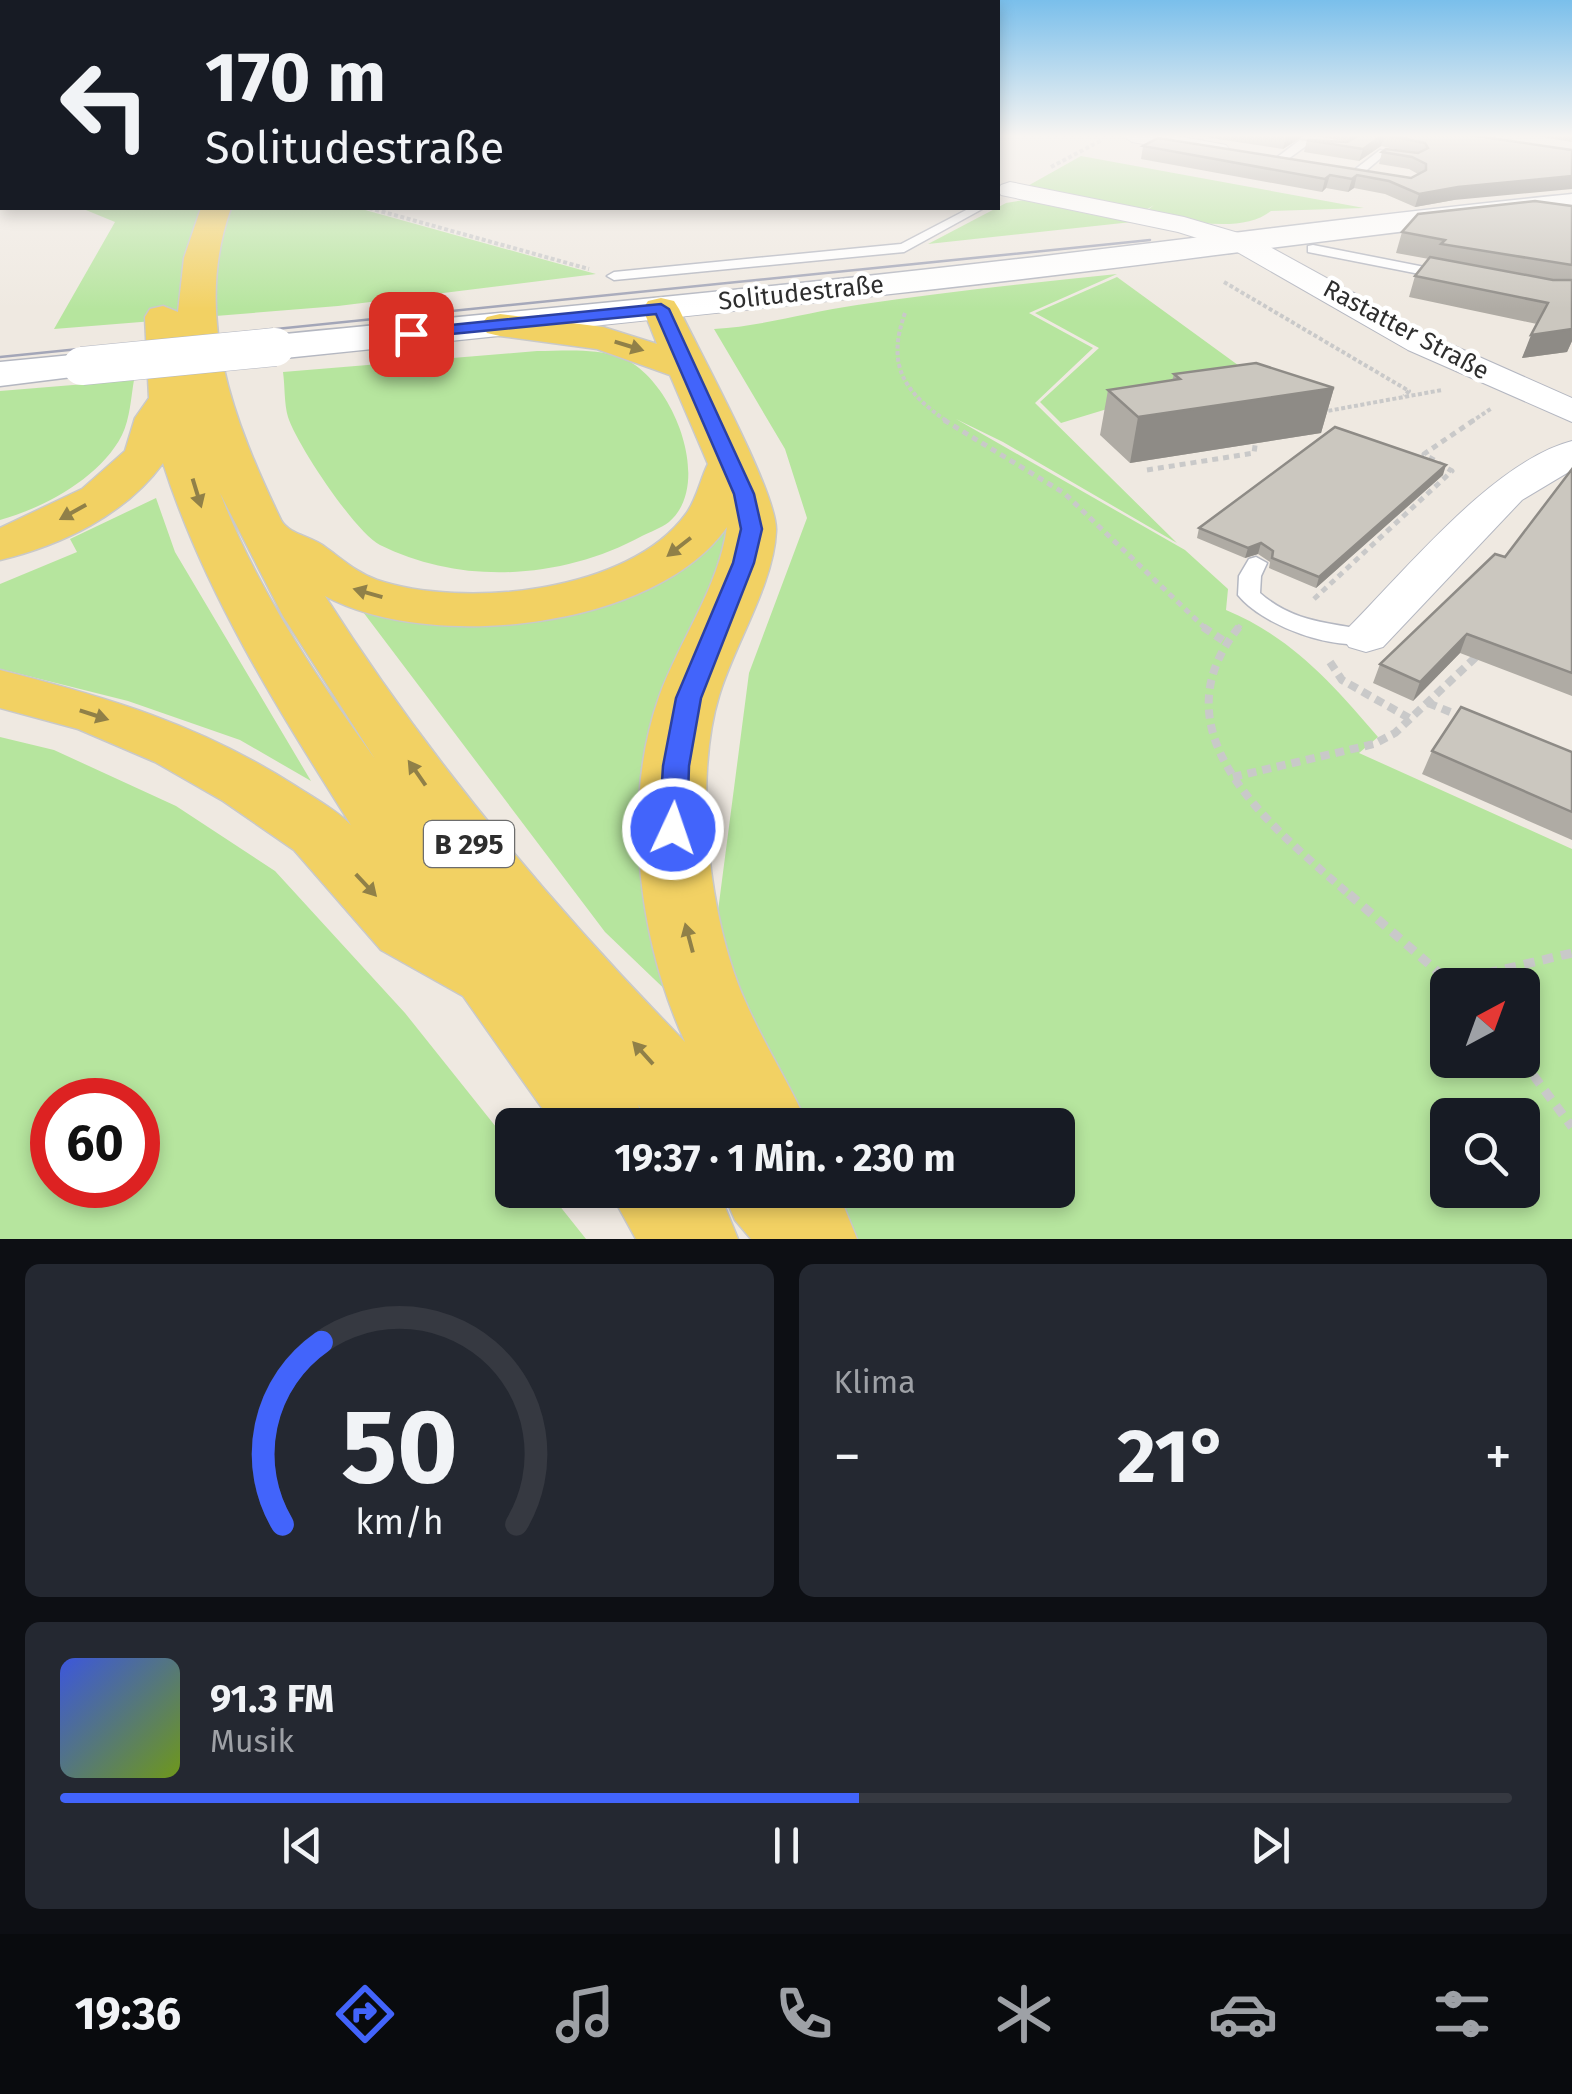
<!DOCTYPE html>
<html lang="de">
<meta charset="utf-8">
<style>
body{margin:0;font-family:"Fira Sans",sans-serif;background:#242831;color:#f1f3f6;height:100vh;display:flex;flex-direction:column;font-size:38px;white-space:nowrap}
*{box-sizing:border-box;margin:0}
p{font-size:32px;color:#9ea1a6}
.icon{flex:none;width:55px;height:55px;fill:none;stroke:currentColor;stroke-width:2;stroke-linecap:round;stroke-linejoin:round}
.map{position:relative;height:1239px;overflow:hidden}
.side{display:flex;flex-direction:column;gap:25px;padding:25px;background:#0d0f14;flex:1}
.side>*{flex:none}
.top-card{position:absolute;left:0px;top:0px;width:1000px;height:210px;box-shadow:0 5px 15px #0003;background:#171b24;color:#f1f3f6;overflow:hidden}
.needle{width:65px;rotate:41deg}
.tools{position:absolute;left:1430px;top:968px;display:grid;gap:20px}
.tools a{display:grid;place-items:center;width:110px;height:110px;border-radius:15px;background:#171b24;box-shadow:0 5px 15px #0003;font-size:50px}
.speed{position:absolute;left:30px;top:1078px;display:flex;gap:20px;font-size:50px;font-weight:700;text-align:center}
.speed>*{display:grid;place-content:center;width:130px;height:130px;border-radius:50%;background:#171b24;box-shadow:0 5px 15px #0003;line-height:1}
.speed .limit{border:15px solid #d22;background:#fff;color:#111}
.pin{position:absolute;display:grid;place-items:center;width:85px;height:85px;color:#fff;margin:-42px;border-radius:20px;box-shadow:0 5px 15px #0006}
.me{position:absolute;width:110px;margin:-55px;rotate:3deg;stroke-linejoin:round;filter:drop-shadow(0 0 8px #0008)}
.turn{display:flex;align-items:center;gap:35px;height:210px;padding:0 40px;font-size:45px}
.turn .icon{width:130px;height:130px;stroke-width:2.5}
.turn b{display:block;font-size:70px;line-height:85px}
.big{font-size:75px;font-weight:700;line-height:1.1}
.side .widget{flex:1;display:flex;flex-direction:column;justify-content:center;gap:15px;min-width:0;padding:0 35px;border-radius:15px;background:#242831}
.side .dial{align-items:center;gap:0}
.dial svg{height:260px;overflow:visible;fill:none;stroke:#363941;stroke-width:7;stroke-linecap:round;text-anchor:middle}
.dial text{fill:#f1f3f6;stroke:none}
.song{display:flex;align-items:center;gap:30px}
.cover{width:120px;height:120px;border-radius:15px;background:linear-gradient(135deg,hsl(230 70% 55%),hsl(80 70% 35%))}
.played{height:10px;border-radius:5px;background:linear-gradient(90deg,#4264fb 55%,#363941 55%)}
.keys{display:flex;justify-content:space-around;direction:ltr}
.heat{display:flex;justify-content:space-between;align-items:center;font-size:55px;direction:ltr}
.side .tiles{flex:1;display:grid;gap:25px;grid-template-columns:1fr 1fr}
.widget:last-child{grid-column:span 2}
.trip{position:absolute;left:495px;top:1108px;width:580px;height:100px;border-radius:15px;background:#171b24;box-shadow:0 5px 15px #0003;font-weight:700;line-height:100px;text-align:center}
.menu{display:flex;height:160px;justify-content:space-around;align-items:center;background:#090b0e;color:#9ea1a6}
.menu .icon{width:70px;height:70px}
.menu .on{color:#4264fb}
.menu b{font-size:45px;color:#f1f3f6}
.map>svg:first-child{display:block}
.green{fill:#b6e59e;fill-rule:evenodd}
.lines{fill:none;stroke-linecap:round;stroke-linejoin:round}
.lane-casing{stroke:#b4b7c1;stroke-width:3}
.street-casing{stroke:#b4b7c1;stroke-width:2}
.secondary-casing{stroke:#b4b7c1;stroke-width:3}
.primary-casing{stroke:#c9c9c9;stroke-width:3}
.path-far3{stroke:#c9c9c9;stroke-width:4;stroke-dasharray:4 2.5;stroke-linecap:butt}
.path-far2{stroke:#c9c9c9;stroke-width:5;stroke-dasharray:6 5;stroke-linecap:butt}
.path-far1{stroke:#c9c9c9;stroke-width:8;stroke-dasharray:9 6;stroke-linecap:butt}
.path{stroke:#c9c9c9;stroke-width:9;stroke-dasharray:11 8;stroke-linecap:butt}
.lane{fill:#fff;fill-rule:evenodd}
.street{fill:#fff;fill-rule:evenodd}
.secondary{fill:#fff;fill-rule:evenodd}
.primary{fill:#f2d163;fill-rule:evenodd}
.tram{stroke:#a3a6b8;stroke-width:2.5}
.secondary-bridge-casing{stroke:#b4b7c1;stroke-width:39;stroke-linecap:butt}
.secondary-bridge{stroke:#fff;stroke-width:38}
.wall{fill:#afaba4}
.shaded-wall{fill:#8e8b86}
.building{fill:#cbc7bf;stroke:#8e8b86;stroke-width:2.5}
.oneway{fill:#908048}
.route{fill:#4264fb;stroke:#2b41a3;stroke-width:2.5}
.labels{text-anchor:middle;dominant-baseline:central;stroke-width:9;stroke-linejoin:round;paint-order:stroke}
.far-street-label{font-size:25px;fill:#2e2e2e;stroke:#fff}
.shield{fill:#fff;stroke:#6d6d6d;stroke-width:2.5}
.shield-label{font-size:28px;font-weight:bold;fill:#2e2e2e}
</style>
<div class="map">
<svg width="1572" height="1239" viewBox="0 0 1572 1239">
<rect width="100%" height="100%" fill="#efe9e1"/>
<!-- green -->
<g class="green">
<path d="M1081 156 1364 208 1271 211C1241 235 1179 220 1144 213L1154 205 1141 213 1024 188Z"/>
<path d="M1024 200 1132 222 928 244 1006 203Z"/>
<path d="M81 208H358L596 274 338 306 54 329 115 222Z"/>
<path d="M1117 274 1029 313 1093 348 1035 403 1177 543 1003 442 956 419 1185 550 1228 589 1226 610C1291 637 1333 684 1378 737L1359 753 1572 849V1239H811L797 1190H1058V1125H782L706 1003 749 673 807 518 785 449 714 329C763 326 808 312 857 305 944 292 1031 283 1117 274ZM1448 985H1522V1060H1448ZM1448 1115H1522V1190H1448Z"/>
<path d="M1117 277 1242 368 1061 423 1040 402 1099 348 1035 313Z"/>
<path d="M537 351C564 351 594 348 620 357 671 375 715 483 669 522 661 528 650 532 642 536 563 579 462 586 380 545 355 532 297 445 288 417 284 404 285 386 283 372Z"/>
<path d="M134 380C131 397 130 419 122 435 101 477 44 508 0 520V391Z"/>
<path d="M156 498 175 552 311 781 240 740 128 701 0 669V584L77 552 70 539Z"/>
<path d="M730 528 721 583 677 1001 605 932 357 604 475 624 694 558Z"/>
<path d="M0 737 54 750 176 806 275 871 405 1013 512 1147V1190H547L586 1239H0ZM52 1100H138V1185H52Z"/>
</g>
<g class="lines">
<!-- lane casing -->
<g class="lane-casing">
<g id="lane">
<path d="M1300 140 1340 146 1335 149 1306 146 1284 162H1276V158Z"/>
<path d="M1380 150 1417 158 1411 161 1382 157 1361 175H1353V171Z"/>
<path d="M970 208H984L904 252 614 280 607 276 614 272 901 244Z"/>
<path d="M1313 245 1450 272 1457 276 1450 280 1308 252V246Z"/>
<path d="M1256 557 1267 563 1261 576 1260 593C1295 624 1332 622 1374 632L1377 637 1374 642C1335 652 1263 626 1238 595L1239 576 1249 559Z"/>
</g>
</g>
<!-- street casing -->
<g class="street-casing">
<g id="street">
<path d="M1121 135H1172L1226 145 1230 150 1218 157 1132 142Z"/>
<path d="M1010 182 1184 217 1252 237 1432 336 1572 398V422L1408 350 1232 249 1178 232 1001 195 998 190 1001 185Z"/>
<path d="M1572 441V470L1522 500 1383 647 1366 652 1349 647 1342 637 1349 627C1406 570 1494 461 1572 441Z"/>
</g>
</g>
<!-- secondary casing -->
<g class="secondary-casing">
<g id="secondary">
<path d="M1572 194V212C1359 234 1148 266 935 289 715 314 495 336 275 359L261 355 256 347 261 339 275 335C496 313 718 293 939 268 1150 245 1361 215 1572 194Z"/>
<path d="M82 354 96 358 102 366 96 374 0 386V362Z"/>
</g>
</g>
<!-- primary casing -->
<g class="primary-casing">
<g id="primary">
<path d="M201 208H231C192 316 234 422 281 520 289 535 312 536 325 547 342 559 357 573 377 580 463 609 629 593 686 514 697 499 700 480 708 464L670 375 597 349 500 336 487 333 481 325 487 317 500 314 603 327 657 344 643 309 648 301 661 298 674 301 679 309C699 351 778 494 776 531 774 584 734 645 719 696 693 781 709 922 746 1003 764 1044 789 1083 808 1125H655L638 1105 647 1125H554L463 996 381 950 294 850 223 801 155 762 78 729 0 708V670C109 698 198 724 294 785 314 798 335 809 351 825 278 709 205 594 163 463 125 515 62 545 0 560V528L82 489 125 451 135 418 149 398 145 317 150 309 163 306 178 312 184 258ZM220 493 283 616 375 759C315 676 257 589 220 493ZM727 527C719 587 679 641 659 697 621 805 639 940 685 1042 551 905 428 758 325 596 430 653 656 629 727 527Z"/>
<path d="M609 1190H710L725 1207 738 1239H636Z"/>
<path d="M722 1190H827L844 1207 857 1239H751L735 1220Z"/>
</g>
</g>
<!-- path-far3 -->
<g class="path-far3">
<path d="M1051 167 1102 140"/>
<path d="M369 208 589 269"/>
<path d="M1224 282 1409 391 1404 396"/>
<path d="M905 313C886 366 904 392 948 422"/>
<path d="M1322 412 1442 390"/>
<path d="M1471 422 1492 408"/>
</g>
<!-- path-far2 -->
<g class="path-far2">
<path d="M944 420 1064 493 1207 630"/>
<path d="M1147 470 1254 453 1256 439"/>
<path d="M1314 599 1452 471 1424 454 1474 420"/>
<path d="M1237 630 1242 623"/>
</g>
<!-- path-far1 -->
<g class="path-far1">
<path d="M1203 627 1227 643"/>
<path d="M1239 627C1151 735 1275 829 1352 897"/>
<path d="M1330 662 1342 680 1409 718"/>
<path d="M1428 703 1460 716"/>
<path d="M1233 777 1374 744 1395 733 1478 655"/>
</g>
<!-- path -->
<g class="path">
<path d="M1349 894 1453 985"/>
<path d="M1450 982 1572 953"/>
<path d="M1522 1060 1572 1127"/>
</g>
<!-- lane -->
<use href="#lane" class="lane"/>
<!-- street -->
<use href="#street" class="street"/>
<!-- secondary -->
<use href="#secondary" class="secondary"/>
<!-- primary -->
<use href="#primary" class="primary"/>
<!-- tram -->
<path class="tram" d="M0 357 1150 240"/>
<!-- secondary-bridge casing -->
<g class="secondary-bridge-casing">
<path id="secondary-bridge" d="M82 366 275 347"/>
</g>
<!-- secondary-bridge -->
<use href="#secondary-bridge" class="secondary-bridge"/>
</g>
<!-- wall -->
<g class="wall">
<path d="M1191 135H1470L1454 200 1415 207 1385 194 1354 188 1348 192 1326 188 1322 192 1141 159 1143 146 1411 178 1418 174 1409 169 1379 164 1382 152 1399 150 1381 146 1359 161 1304 152 1307 140 1346 142 1345 141 1305 135 1283 149Z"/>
<path d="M1528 135H1572V142Z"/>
<path d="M1572 206V341L1567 352 1522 358 1537 324 1409 297 1415 276 1429 259 1396 253 1402 232Z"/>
<path d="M1174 374 1334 388 1321 433 1130 463 1100 435 1108 390 1172 381Z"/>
<path d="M1572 469V696L1460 653 1413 701 1373 683 1380 664 1505 557Z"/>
<path d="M1443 475 1316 588 1269 568 1270 562 1258 554 1245 558 1197 538 1199 528Z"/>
<path d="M1432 751 1572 752V840L1422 774Z"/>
</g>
<!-- shaded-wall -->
<g class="shaded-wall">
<path d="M1288 135H1305L1283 149 1286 137Z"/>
<path d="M1384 135 1381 146 1359 161 1363 149Z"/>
<path d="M1330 175 1326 188 1322 192 1325 179Z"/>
<path d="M1357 175 1354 188 1348 192 1352 179Z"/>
<path d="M1572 176V189L1454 200 1415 207 1419 194 1458 187Z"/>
<path d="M1572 329V341L1567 352 1522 358 1531 335Z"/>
<path d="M1334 388 1321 433 1130 463 1138 417Z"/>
<path d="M1446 465 1443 475 1316 588 1319 577Z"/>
<path d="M1261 543 1258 554 1245 558 1248 548Z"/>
<path d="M1467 634 1460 653 1413 701 1420 682Z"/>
</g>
<!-- building -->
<g class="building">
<path d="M1354 135H1383L1363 149 1307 140 1347 142 1356 137Z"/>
<path d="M1388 135H1470L1572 150V176L1458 187 1419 194 1389 181 1357 175 1352 179 1330 175 1325 179 1143 146 1158 138 1411 178 1426 170V164L1412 157 1382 152 1386 149 1418 153 1428 148 1425 143Z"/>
<path d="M1535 201 1572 206V265L1441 244 1445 240 1402 232 1418 214Z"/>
<path d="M1430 257 1553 280H1572V329L1531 335 1548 303 1415 276Z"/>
<path d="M1256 363 1334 388 1138 417 1108 390 1180 379 1174 374Z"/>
<path d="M1335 427 1446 465 1319 577 1272 558 1273 551 1261 543 1248 548 1199 528Z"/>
<path d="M1572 469V673L1467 634 1420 682 1380 664 1495 554 1505 557Z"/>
<path d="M1461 707 1572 752V812L1432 751Z"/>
</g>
<!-- one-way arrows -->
<defs><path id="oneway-solid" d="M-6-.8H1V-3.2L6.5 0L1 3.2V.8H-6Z" transform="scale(2.5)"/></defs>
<g class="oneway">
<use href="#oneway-solid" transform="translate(629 346) rotate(17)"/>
<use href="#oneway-solid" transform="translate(197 493) rotate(73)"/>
<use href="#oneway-solid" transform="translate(73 512) rotate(151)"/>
<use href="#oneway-solid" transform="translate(679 547) rotate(142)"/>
<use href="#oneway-solid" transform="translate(368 593) rotate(-164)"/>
<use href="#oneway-solid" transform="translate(94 715) rotate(18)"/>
<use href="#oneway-solid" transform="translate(417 773) rotate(-125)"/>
<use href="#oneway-solid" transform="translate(366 885) rotate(47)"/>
<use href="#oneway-solid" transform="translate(689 938) rotate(-105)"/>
<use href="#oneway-solid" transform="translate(643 1053) rotate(-132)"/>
</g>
<!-- sky -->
<linearGradient id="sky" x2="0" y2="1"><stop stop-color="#7abfeb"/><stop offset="0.44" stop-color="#f8f5f2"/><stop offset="1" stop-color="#f8f5f2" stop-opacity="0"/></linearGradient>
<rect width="1572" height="309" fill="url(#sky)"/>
<!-- route -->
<path class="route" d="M661 304 669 309 754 494 762 529 754 563 701 698 689 766 687 829 683 836H663L659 829 663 766 676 698 733 563 741 529 734 494 656 314 411 338 403 334 411 329Z"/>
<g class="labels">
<!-- far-street labels -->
<g class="far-street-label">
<text transform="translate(801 293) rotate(-6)">Solitudestraße</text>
<text transform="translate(1406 330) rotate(28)">Rastatter Straße</text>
</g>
<!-- shield labels -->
<rect class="shield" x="424" y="821" width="90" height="46" rx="8"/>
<g class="shield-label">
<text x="469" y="844">B 295</text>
</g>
</g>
</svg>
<div class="tools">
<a><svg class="needle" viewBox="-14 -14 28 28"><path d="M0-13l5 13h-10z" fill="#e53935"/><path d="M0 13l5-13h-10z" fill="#9ea1a6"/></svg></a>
<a><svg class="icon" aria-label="search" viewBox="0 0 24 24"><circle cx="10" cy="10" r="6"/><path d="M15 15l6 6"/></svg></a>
</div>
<div class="speed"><div class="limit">60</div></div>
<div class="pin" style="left:411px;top:334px;background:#d93025"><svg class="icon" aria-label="arrive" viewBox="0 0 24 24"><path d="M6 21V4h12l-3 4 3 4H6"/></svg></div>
<svg class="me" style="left:673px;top:829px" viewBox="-20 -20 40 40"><circle r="17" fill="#4264fb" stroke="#fff" stroke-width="3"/><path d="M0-11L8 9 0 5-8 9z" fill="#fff"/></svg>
<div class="trip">19:37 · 1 Min. · 230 m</div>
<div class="top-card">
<div class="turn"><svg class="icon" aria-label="left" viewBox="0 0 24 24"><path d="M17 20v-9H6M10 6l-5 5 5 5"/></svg><div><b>170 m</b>Solitudestraße</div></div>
</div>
</div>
<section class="side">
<div class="tiles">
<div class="widget dial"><svg viewBox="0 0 100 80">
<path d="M14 69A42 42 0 1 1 86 69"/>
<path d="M14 69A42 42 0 0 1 26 13" stroke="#4264fb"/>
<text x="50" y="56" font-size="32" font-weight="700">50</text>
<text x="50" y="72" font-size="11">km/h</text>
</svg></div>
<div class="widget"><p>Klima</p>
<div class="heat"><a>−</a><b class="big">21°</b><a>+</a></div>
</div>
<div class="widget">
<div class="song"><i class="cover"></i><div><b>91.3 FM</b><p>Musik</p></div></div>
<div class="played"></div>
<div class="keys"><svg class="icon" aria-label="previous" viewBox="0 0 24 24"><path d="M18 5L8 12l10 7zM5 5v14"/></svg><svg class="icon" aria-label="pause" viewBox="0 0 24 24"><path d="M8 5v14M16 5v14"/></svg><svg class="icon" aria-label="next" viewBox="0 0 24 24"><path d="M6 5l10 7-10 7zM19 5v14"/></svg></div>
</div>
</div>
</section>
<nav class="menu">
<b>19:36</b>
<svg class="icon on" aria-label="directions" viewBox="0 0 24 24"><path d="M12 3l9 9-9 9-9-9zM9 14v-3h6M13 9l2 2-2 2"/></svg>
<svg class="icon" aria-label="music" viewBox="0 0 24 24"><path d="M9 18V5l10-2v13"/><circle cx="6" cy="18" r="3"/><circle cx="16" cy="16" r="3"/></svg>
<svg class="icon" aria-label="phone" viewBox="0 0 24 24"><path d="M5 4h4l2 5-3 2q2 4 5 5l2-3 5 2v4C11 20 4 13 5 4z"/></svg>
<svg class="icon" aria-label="climate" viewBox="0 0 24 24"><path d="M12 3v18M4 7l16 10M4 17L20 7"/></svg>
<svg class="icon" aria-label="car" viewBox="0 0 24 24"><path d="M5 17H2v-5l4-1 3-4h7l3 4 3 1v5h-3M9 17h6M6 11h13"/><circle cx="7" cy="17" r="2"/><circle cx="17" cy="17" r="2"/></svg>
<svg class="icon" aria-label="filters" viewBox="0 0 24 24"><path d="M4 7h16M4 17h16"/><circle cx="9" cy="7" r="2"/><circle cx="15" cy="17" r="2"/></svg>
</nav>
